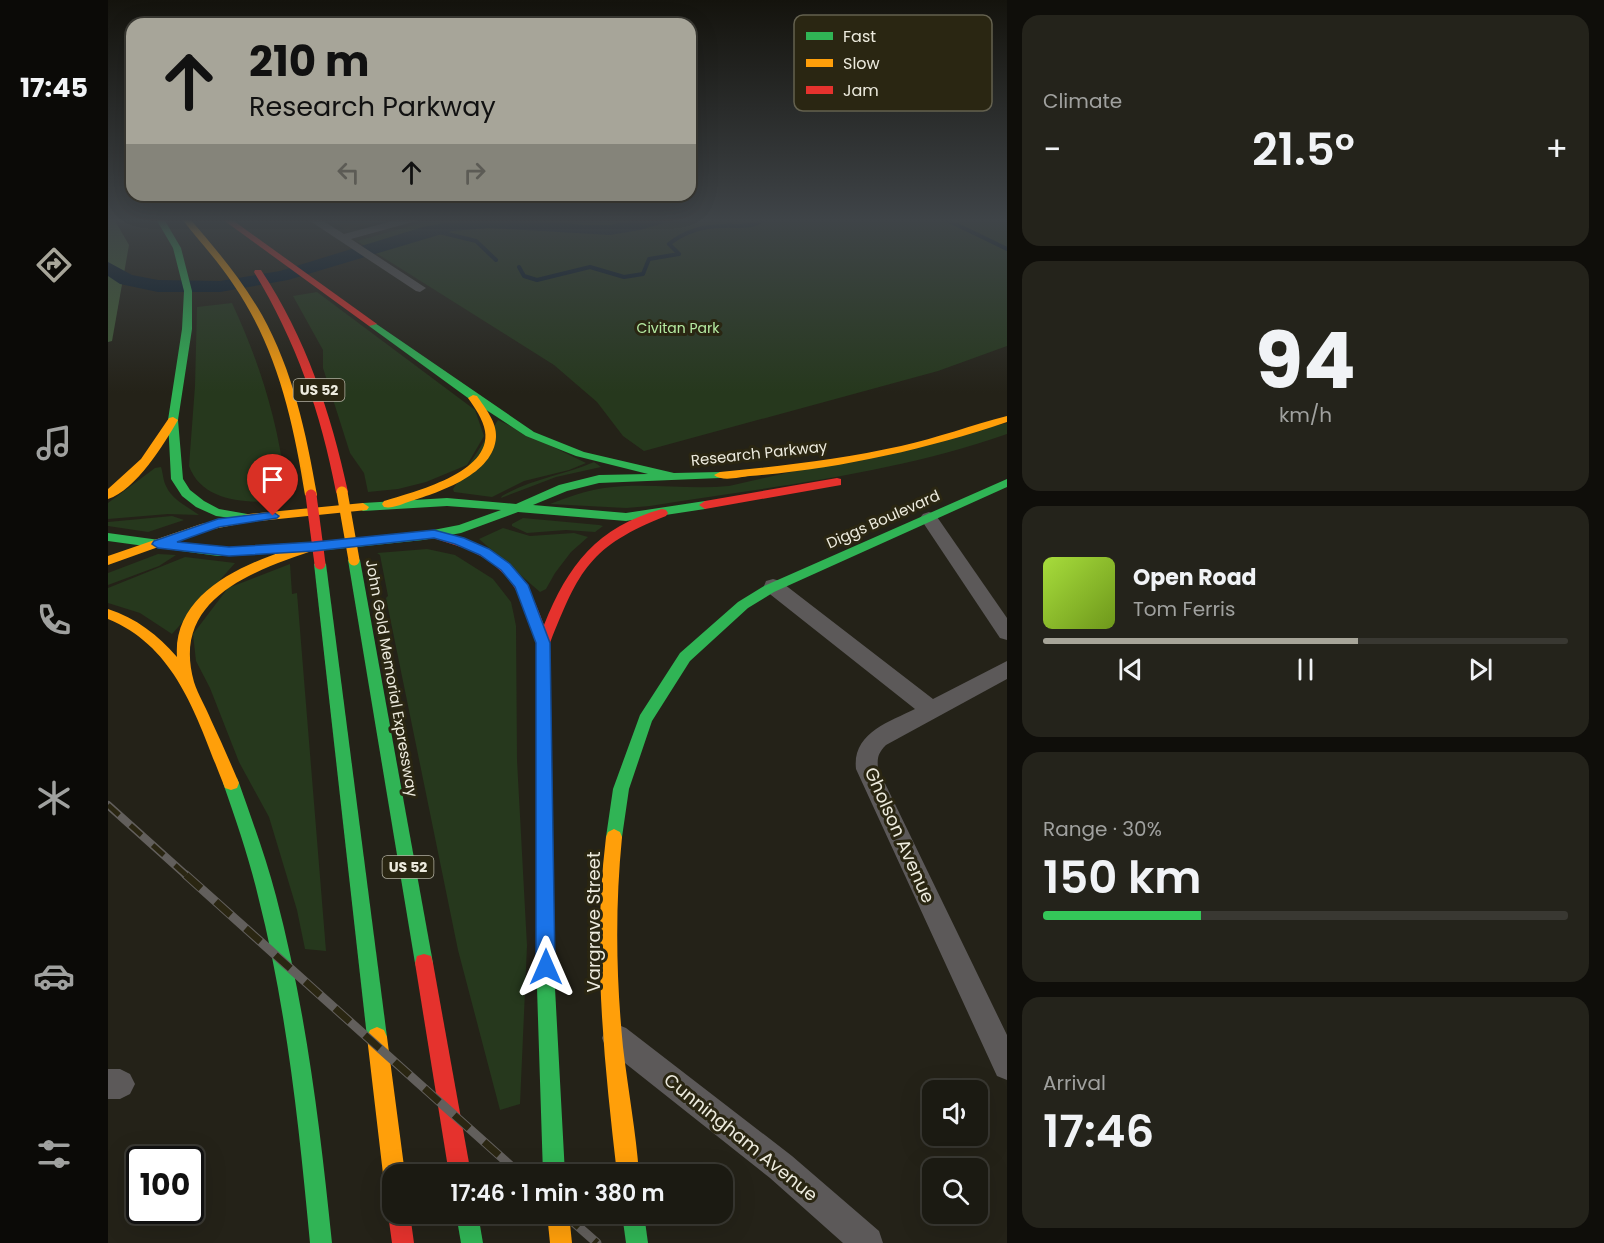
<!DOCTYPE html>
<meta charset="utf-8">
<style>
body{margin:0;font-family:Poppins,sans-serif;background:#24231b;color:#f1f3f6;height:100vh;display:flex;flex-direction:column;font-size:22px;white-space:nowrap}
*{box-sizing:border-box;margin:0}
p{font-size:20px;color:#a0a19f}
.icon{flex:none;width:33px;height:33px;fill:none;stroke:currentColor;stroke-width:2;stroke-linecap:round;stroke-linejoin:round}
.map{position:relative;flex:1;overflow:hidden}
.details{display:flex;flex-direction:column;gap:15px;padding:15px;background:#0f0e0a;width:597px}
.details>*{flex:none}
.guide{position:absolute;left:18px;top:18px;width:570px;height:183px;border-radius:18px;box-shadow:0 6px 24px #0002,0 0 0 2px #393832;background:#a7a599;color:#111;overflow:hidden}
.tools{position:absolute;left:814px;top:1080px;display:grid;gap:12px}
.tools a{display:grid;place-items:center;width:66px;height:66px;border-radius:12px;background:#1b1a12;box-shadow:0 6px 24px #0002,0 0 0 2px #393832;font-size:30px}
.speed{position:absolute;left:18px;top:1146px;display:flex;gap:12px;font-size:30px;font-weight:700;text-align:center}
.speed>*{display:grid;place-content:center;width:78px;height:78px;border-radius:50%;background:#1b1a12;box-shadow:0 6px 24px #0002,0 0 0 2px #393832;line-height:1}
.speed .limit{border:3px solid #111;border-radius:9px;background:#fff;color:#111}
.pin{position:absolute;display:grid;place-items:center;width:51px;height:51px;color:#fff;margin:-62px -26px;border-radius:50% 50% 50% 0;rotate:-45deg;box-shadow:0 0 6px #0007}
.pin .icon{rotate:45deg}
.me{position:absolute;width:66px;margin:-33px;rotate:0deg;stroke-linejoin:round;filter:drop-shadow(0 0 4px #0008)}
.turn{display:flex;align-items:center;gap:21px;height:126px;padding:0 24px;font-size:27px}
.turn .icon{width:78px;height:78px;stroke-width:2.5}
.turn b{display:block;font-size:42px;line-height:51px}
.lanes{display:flex;align-items:center;height:57px;padding:0 24px;background:#0003;justify-content:center;gap:30px;direction:ltr}
.lanes .off{opacity:.35}
.big{font-size:45px;font-weight:600;line-height:1.1}
.details .widget{flex:1;display:flex;flex-direction:column;justify-content:center;gap:9px;min-width:0;padding:0 21px;border-radius:18px;background:#24231b}
.details .dial{align-items:center;gap:0}
.dial b{font-size:78px;line-height:1}
.song{display:flex;align-items:center;gap:18px}
.cover{width:72px;height:72px;border-radius:9px;background:linear-gradient(135deg,hsl(80 70% 55%),hsl(80 70% 35%))}
.played{height:6px;border-radius:3px;background:linear-gradient(90deg,#a7a599 60%,#393832 60%)}
.keys{display:flex;justify-content:space-around;direction:ltr}
.heat{display:flex;justify-content:space-between;align-items:center;font-size:33px;direction:ltr}
.charge{height:9px;border-radius:4px;background:linear-gradient(90deg,#34c759 30%,#393832 0)}
.trip{position:absolute;left:274px;top:1164px;width:351px;height:60px;border-radius:18px;background:#1b1a12;box-shadow:0 6px 24px #0002,0 0 0 2px #393832;font-weight:600;line-height:60px;text-align:center}
main{display:flex;flex:1;min-height:0}
.tab-bar{display:flex;flex-direction:column;width:108px;justify-content:space-around;align-items:center;background:#0b0a07;color:#a0a19f}
.tab-bar .icon{width:42px;height:42px}
.tab-bar .on{color:#a7a599}
.tab-bar b{font-size:27px;color:#f1f3f6}
.map>svg:first-child{display:block}
.built{fill:#322c14}
.green{fill:#26381d}
.forest{fill:#415e35}
.lines{fill:none;stroke-linecap:round;stroke-linejoin:round}
.stream{stroke:#051829;stroke-width:4}
.river{fill:#051829;fill-rule:evenodd}
.street{fill:#5c5959;fill-rule:evenodd}
.fast{fill:#30b455;fill-rule:evenodd}
.slow{fill:#ff9f0a;fill-rule:evenodd}
.jam{fill:#e5322d;fill-rule:evenodd}
.rail-far1-casing{stroke:#625f5c;stroke-width:8}
.rail-casing{stroke:#625f5c;stroke-width:9}
.rail-far1{stroke:#2a2612;stroke-width:5;stroke-dasharray:15;stroke-linecap:butt}
.rail{stroke:#2a2612;stroke-width:7;stroke-dasharray:20;stroke-linecap:butt}
.slow-bridge{stroke:#ff9f0a;stroke-width:11}
.jam-bridge{stroke:#e5322d;stroke-width:11}
.route{fill:#1a73e8;stroke:#114b97;stroke-width:1.5}
.labels{text-anchor:middle;dominant-baseline:central;stroke-width:6;stroke-linejoin:round;paint-order:stroke}
.far-park-label{font-size:14px;fill:#b5eba2;stroke:#2a2612}
.shield{fill:#2a2612;stroke:#b2b0a1;stroke-width:1.5}
.shield-label{font-size:14px;font-weight:bold;fill:#edebde}
.street-label{font-size:15px;fill:#edebde;stroke:#2a2612}
.near-street-label{font-size:18px;fill:#edebde;stroke:#2a2612}
.key{fill:#2a2612;stroke:#64614f;stroke-width:1.5}
.key-label{font-size:16px;fill:#edebde}
</style>
<main>
<nav class="tab-bar">
<b>17:45</b>
<svg class="icon on" aria-label="directions" viewBox="0 0 24 24"><path d="M12 3l9 9-9 9-9-9zM9 14v-3h6M13 9l2 2-2 2"/></svg>
<svg class="icon" aria-label="music" viewBox="0 0 24 24"><path d="M9 18V5l10-2v13"/><circle cx="6" cy="18" r="3"/><circle cx="16" cy="16" r="3"/></svg>
<svg class="icon" aria-label="phone" viewBox="0 0 24 24"><path d="M5 4h4l2 5-3 2q2 4 5 5l2-3 5 2v4C11 20 4 13 5 4z"/></svg>
<svg class="icon" aria-label="climate" viewBox="0 0 24 24"><path d="M12 3v18M4 7l16 10M4 17L20 7"/></svg>
<svg class="icon" aria-label="car" viewBox="0 0 24 24"><path d="M5 17H2v-5l4-1 3-4h7l3 4 3 1v5h-3M9 17h6M6 11h13"/><circle cx="7" cy="17" r="2"/><circle cx="17" cy="17" r="2"/></svg>
<svg class="icon" aria-label="filters" viewBox="0 0 24 24"><path d="M4 7h16M4 17h16"/><circle cx="9" cy="7" r="2"/><circle cx="15" cy="17" r="2"/></svg>
</nav>
<div class="map">
<svg width="899" height="1243" viewBox="0 0 899 1243">
<rect width="100%" height="100%" fill="#242218"/>
<!-- built -->
<path class="built" d="M221 219H282L238 230Z"/>
<!-- green -->
<g class="green">
<path d="M328 219H899V346L830 371 536 451 515 436 489 402 446 365 249 241Z"/>
<path d="M209 292 367 410 376 436 359 465 318 482 290 489 260 492 256 473 242 453 215 368V350L185 296Z"/>
<path d="M124 303C151 361 169 418 177 481L173 482 176 501C143 503 95 504 81 466L87 386 89 307Z"/>
<path d="M390 420 478 463 461 470 416 481 384 497 346 492 345 489Z"/>
<path d="M899 423V434C785 474 661 487 542 506L518 508 442 504C460 497 477 491 496 488 537 482 579 490 621 486Z"/>
<path d="M486 462 493 467 448 477 393 498 394 496C423 479 456 475 486 462Z"/>
<path d="M53 467C55 473 55 480 58 486 64 500 79 506 91 515L60 514 0 519V503L47 468Z"/>
<path d="M64 516 76 520 40 532 0 526V522Z"/>
<path d="M415 518 491 525 495 526 487 532 458 530 419 533 404 526V524Z"/>
<path d="M395 528 422 536 466 533 480 537 463 552 447 573 438 589 432 592 371 539Z"/>
<path d="M319 549 347 555 385 579 403 602 405 611 408 626 409 760 419 946 412 1104 392 1110 350 950 278 598 280 596 272 555 269 553Z"/>
<path d="M50 554 68 555 51 566 0 585V573Z"/>
<path d="M77 557 127 563 64 634 32 613 0 603V588Z"/>
<path d="M182 564 184 594 189 593 218 951 197 949 189 910 161 817 131 762 102 688 88 661 85 634 120 588Z"/>
</g>
<!-- forest -->
<path class="forest" d="M0 219H6L21 245 4 341 0 342Z"/>
<g class="lines">
<!-- stream -->
<g class="stream">
<path d="M837 219 899 249"/>
<path d="M323 230 368 241 388 260"/>
<path d="M411 267 416 276 429 280 482 267 516 277 535 274 541 259 571 254 561 244C576 232 595 226 615 226 630 225 643 229 656 219"/>
</g>
<!-- river -->
<path class="river" d="M358 219H405L478 225H502L533 219H558L556 223 532 230 502 235 381 228 344 231 180 280 112 292H50L12 284 0 276V262L24 275 50 280 112 281 172 271 315 227Z"/>
<!-- street -->
<g class="street">
<path d="M199 219H212L236 234 292 219H309L308 221 243 239 318 288 312 292 308 291Z"/>
<path d="M821 512 827 514 899 618V640L892 638 812 518 815 514Z"/>
<path d="M665 579 672 581 825 699 899 661V679L778 745C770 753 769 758 770 769L899 1035V1080L889 1076 748 769C744 733 781 722 807 709L658 591 656 586 658 581Z"/>
<path d="M508 1024 518 1028 684 1156 771 1231 775 1243H735L662 1178 498 1048 494 1038 498 1028Z"/>
<path d="M0 1069H12L22 1074 27 1084 22 1094 12 1099H0Z"/>
</g>
<!-- fast -->
<g class="fast">
<path d="M48 219H56L73 248 84 291V329L70 420 75 479 82 490 96 501 111 509 145 515 147 518 145 521 108 516 88 507 74 496 63 479 60 420 74 329 76 291 65 248Z"/>
<path d="M264 321 426 432 476 452 566 473 612 472 618 475 612 478 491 483 459 491 425 505 518 513 597 501 603 505 597 509 518 521 410 512 353 533 315 540 199 552 110 556 0 541V533L110 548 199 544 315 532 351 525 393 510 339 506 255 511 249 507 255 503 339 498 408 504 451 485 491 475 540 474 468 456 418 436 360 398 261 326V322Z"/>
<path d="M899 479V487L666 592 640 608 582 661 544 721 521 789 514 837 512 842 506 845 500 842 498 837 505 789 532 715 572 653 630 602 656 586Z"/>
<path d="M246 556 252 560 325 963 323 970 316 972 309 970 307 963 240 560Z"/>
<path d="M212 560 218 564 279 1037 276 1044 269 1047 262 1044 259 1037 206 564Z"/>
<path d="M123 776 129 778 131 783C144 820 158 858 168 896 198 1010 212 1126 224 1243H202C191 1126 179 1010 150 896 141 858 128 820 115 783L117 778Z"/>
<path d="M436 802 442 804 444 809 447 988 457 1174H435L429 988 428 809 430 804Z"/>
<path d="M348 1214H370L375 1243H353Z"/>
<path d="M514 1214H536L540 1243H518Z"/>
</g>
<!-- slow -->
<g class="slow">
<path d="M74 219H82C108 249 134 280 154 315 185 371 198 432 209 495L207 498 203 499 197 495C185 420 169 348 125 284 110 261 91 241 74 219Z"/>
<path d="M365 395 369 396C377 408 389 422 388 437 386 474 332 492 303 501 294 504 284 509 276 507L274 504 276 501C305 492 384 473 377 431 375 419 367 408 360 398Z"/>
<path d="M899 416V422C816 450 729 469 642 476 632 477 614 482 606 475L612 472C673 466 734 459 793 446 829 438 864 425 899 416Z"/>
<path d="M65 417 70 420C56 444 28 490 0 499V489L33 459 61 418Z"/>
<path d="M255 503 261 507 259 510 141 522 95 531 0 565V556L93 524 141 514Z"/>
<path d="M206 542 212 546 210 549C148 570 62 597 86 682 90 695 98 707 103 720 113 741 122 762 131 783L129 788 123 790 117 788 115 783C89 719 70 648 0 619V609C28 618 50 635 69 657 64 586 152 557 206 542Z"/>
<path d="M506 829 512 832 514 837C507 908 508 977 515 1047 520 1090 528 1132 531 1174H509C496 1061 484 950 498 837L500 832Z"/>
<path d="M269 1027 276 1030 279 1037 297 1174H285V1184L278 1182 275 1174 259 1037 262 1030Z"/>
<path d="M439 1214H461L464 1243H442Z"/>
</g>
<!-- jam -->
<g class="jam">
<path d="M114 219H123L269 324 261 326Z"/>
<path d="M147 270H153C198 338 223 413 240 492L238 495H230L228 492C213 413 188 341 146 272Z"/>
<path d="M729 478 733 479V485L597 509 591 505 597 501Z"/>
<path d="M554 509 558 510 560 513 558 516C482 546 471 570 442 643L444 809 442 814 436 816 430 814 428 809V643L414 599 400 578 382 561 359 549 322 537 320 534 326 530 330 531C391 551 414 562 436 625 460 565 489 527 554 509Z"/>
<path d="M316 954 323 956 325 963 363 1174H341L307 963 309 956Z"/>
<path d="M285 1205V1214H302L306 1243H284L280 1214Z"/>
</g>
<!-- rail-far1 casing -->
<g class="rail-far1-casing">
<path id="rail-far1" d="M0 805 79 876"/>
</g>
<!-- rail casing -->
<g class="rail-casing">
<g id="rail">
<path d="M78 875 412 1174"/>
<path d="M456 1214 489 1243"/>
</g>
</g>
<!-- rail-far1 -->
<use href="#rail-far1" class="rail-far1"/>
<!-- rail -->
<use href="#rail" class="rail"/>
<!-- slow-bridge -->
<path class="slow-bridge" d="M234 492 246 560"/>
<!-- jam-bridge -->
<path class="jam-bridge" d="M203 495 212 564"/>
</g>
<!-- sky -->
<linearGradient id="sky" x2="0" y2="1"><stop stop-color="#14130d"/><stop offset="0.56" stop-color="#3f4448"/><stop offset="1" stop-color="#3f4448" stop-opacity="0"/></linearGradient>
<rect width="899" height="393" fill="url(#sky)"/>
<!-- route -->
<path class="route" d="M165 512 171 516 169 518 111 527 69 542 121 547 206 542 326 530 356 538 381 549 402 564 420 585 442 643 447 967 444 974 438 976 431 974 428 967V643L407 587 393 570 372 555 347 544 326 538 206 551 121 556 50 548 44 544 46 541 110 519Z"/>
<g class="labels">
<!-- far-park labels -->
<g class="far-park-label">
<text x="570" y="328">Civitan Park</text>
</g>
<!-- shield labels -->
<g class="shield">
<rect x="185.5" y="379" width="51" height="22" rx="4.5"/>
<rect x="274.5" y="856" width="51" height="22" rx="4.5"/>
</g>
<g class="shield-label">
<text x="211" y="390">US 52</text>
<text x="300" y="867">US 52</text>
</g>
<!-- street labels -->
<g class="street-label">
<text transform="translate(651 453) rotate(-6)">Research Parkway</text>
<text transform="translate(775 519) rotate(-24)">Diggs Boulevard</text>
<text transform="translate(284 678) rotate(80)">John Gold Memorial Expressway</text>
</g>
<!-- near-street labels -->
<g class="near-street-label">
<text transform="translate(792 835) rotate(66)">Gholson Avenue</text>
<text transform="translate(485 922) rotate(-90)">Vargrave Street</text>
<text transform="translate(633 1137) rotate(39)">Cunningham Avenue</text>
</g>
</g>
<!-- legend -->
<rect x="686" y="15" width="198" height="96" rx="9" class="key"/>
<rect x="698" y="32" width="27" height="8" fill="#30b455"/>
<rect x="698" y="59" width="27" height="8" fill="#ff9f0a"/>
<rect x="698" y="86" width="27" height="8" fill="#e5322d"/>
<g class="key-label">
<text x="735" y="42">Fast</text>
<text x="735" y="69">Slow</text>
<text x="735" y="96">Jam</text>
</g>
</svg>
<div class="tools">
<a><svg class="icon" aria-label="sound" viewBox="0 0 24 24"><path d="M4 9h4l5-4v14l-5-4H4zM17 9q2 3 0 6"/></svg></a>
<a><svg class="icon" aria-label="search" viewBox="0 0 24 24"><circle cx="10" cy="10" r="6"/><path d="M15 15l6 6"/></svg></a>
</div>
<div class="speed"><div class="limit">100</div></div>
<div class="pin" style="left:165px;top:516px;background:#d93025"><svg class="icon" aria-label="arrive" viewBox="0 0 24 24"><path d="M6 21V4h12l-3 4 3 4H6"/></svg></div>
<svg class="me" style="left:438px;top:967px" viewBox="-20 -20 40 40"><path d="M0-17L14 15 0 8-14 15z" fill="#1a73e8" stroke="#fff" stroke-width="4"/></svg>
<div class="trip">17:46 · 1 min · 380 m</div>
<div class="guide">
<div class="turn"><svg class="icon" aria-label="ahead" viewBox="0 0 24 24"><path d="M12 20V5M6 11l6-6 6 6"/></svg><div><b>210 m</b>Research Parkway</div></div>
<div class="lanes"><svg class="icon off" aria-label="left" viewBox="0 0 24 24"><path d="M17 20v-9H6M10 6l-5 5 5 5"/></svg><svg class="icon" aria-label="ahead" viewBox="0 0 24 24"><path d="M12 20V5M6 11l6-6 6 6"/></svg><svg class="icon off" aria-label="right" viewBox="0 0 24 24"><path d="M7 20v-9h11M14 6l5 5-5 5"/></svg></div>
</div>
</div>
<section class="details">
<div class="widget"><p>Climate</p>
<div class="heat"><a>−</a><b class="big">21.5°</b><a>+</a></div>
</div>
<div class="widget dial"><b>94</b><p>km/h</p></div>
<div class="widget">
<div class="song"><i class="cover"></i><div><b>Open Road</b><p>Tom Ferris</p></div></div>
<div class="played"></div>
<div class="keys"><svg class="icon" aria-label="previous" viewBox="0 0 24 24"><path d="M18 5L8 12l10 7zM5 5v14"/></svg><svg class="icon" aria-label="pause" viewBox="0 0 24 24"><path d="M8 5v14M16 5v14"/></svg><svg class="icon" aria-label="next" viewBox="0 0 24 24"><path d="M6 5l10 7-10 7zM19 5v14"/></svg></div>
</div>
<div class="widget"><p>Range · 30%</p><b class="big">150 km</b><div class="charge"></div></div>
<div class="widget"><p>Arrival</p><b class="big">17:46</b></div>
</section>
</main>
